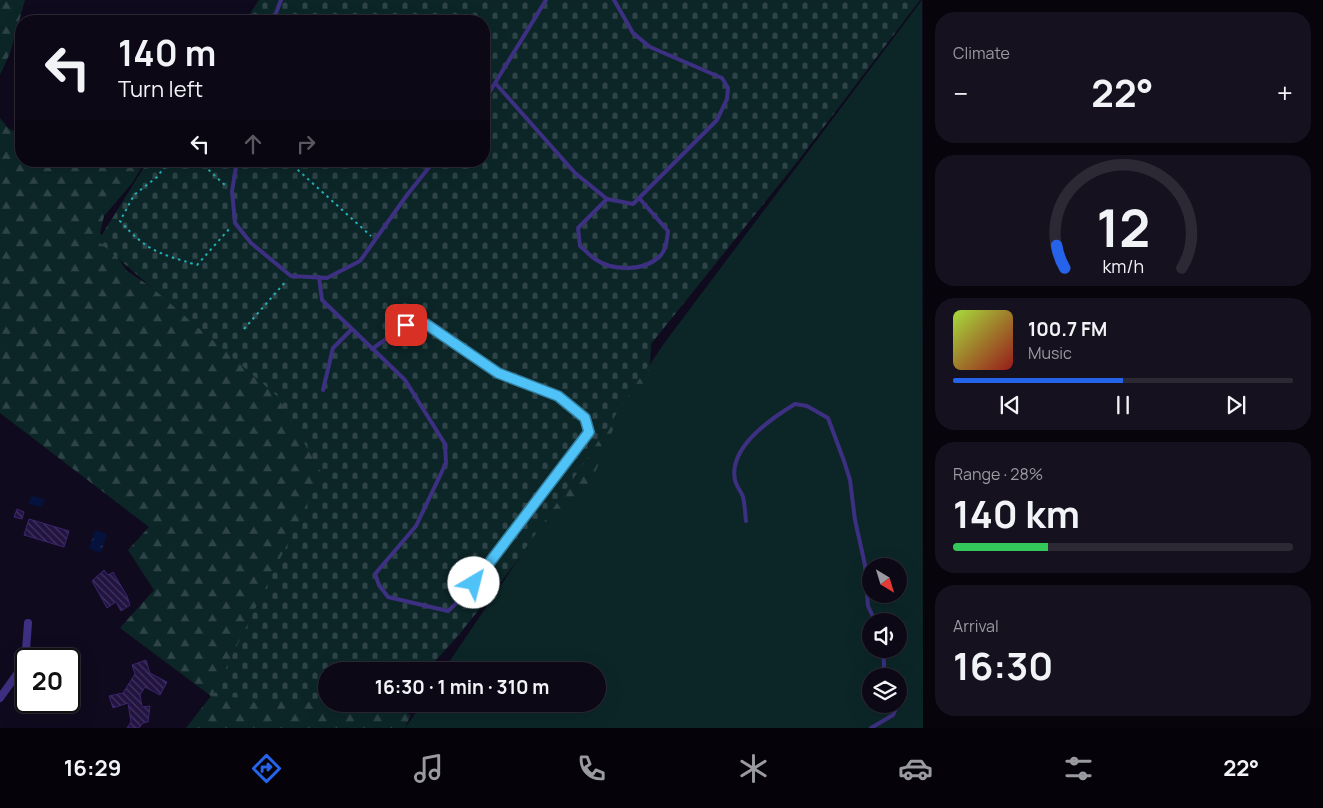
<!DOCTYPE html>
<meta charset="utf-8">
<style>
body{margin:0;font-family:Manrope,sans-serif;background:#15111f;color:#f1f3f6;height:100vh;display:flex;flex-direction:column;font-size:19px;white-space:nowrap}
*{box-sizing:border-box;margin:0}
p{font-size:16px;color:#9a9aa1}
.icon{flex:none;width:28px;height:28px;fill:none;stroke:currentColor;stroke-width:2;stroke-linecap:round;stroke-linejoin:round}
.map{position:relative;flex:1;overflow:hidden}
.sheet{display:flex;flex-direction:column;gap:12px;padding:12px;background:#07040c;width:400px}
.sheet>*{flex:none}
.top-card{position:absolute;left:15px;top:15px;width:475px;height:152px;border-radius:20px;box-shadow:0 5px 20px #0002,0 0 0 1px #2c2935;background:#0c0816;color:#f1f3f6;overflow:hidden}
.needle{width:32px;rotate:142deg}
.buttons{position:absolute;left:862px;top:558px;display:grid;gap:10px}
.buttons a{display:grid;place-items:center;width:45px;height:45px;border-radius:50%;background:#0c0816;box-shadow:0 5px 20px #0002,0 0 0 1px #2c2935;font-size:25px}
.speed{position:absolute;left:15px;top:648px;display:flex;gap:10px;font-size:25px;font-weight:700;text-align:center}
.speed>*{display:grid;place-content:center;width:65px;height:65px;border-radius:50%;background:#0c0816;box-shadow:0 5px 20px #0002,0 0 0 1px #2c2935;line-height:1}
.speed .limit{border:2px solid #111;border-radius:8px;background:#fff;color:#111}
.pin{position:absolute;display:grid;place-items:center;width:42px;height:42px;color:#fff;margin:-21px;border-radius:10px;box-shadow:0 2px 8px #0006}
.me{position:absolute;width:55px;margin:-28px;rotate:37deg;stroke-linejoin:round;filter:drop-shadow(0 0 4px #0008)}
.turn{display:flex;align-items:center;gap:18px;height:105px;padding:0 20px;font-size:22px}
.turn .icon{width:65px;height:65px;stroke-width:2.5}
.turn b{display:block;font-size:35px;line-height:42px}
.lanes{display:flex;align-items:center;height:48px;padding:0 20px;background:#0003;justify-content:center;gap:25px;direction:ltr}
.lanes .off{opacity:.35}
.big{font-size:38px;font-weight:700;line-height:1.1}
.sheet .card{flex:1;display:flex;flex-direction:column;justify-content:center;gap:8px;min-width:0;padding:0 18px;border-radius:20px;background:#15111f}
.sheet .dial{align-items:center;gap:0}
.dial svg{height:130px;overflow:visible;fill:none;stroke:#2c2935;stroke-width:7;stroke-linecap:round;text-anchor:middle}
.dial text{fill:#f1f3f6;stroke:none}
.song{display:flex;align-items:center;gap:15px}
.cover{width:60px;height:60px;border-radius:8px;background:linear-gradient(135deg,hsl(80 70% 55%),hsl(0 70% 35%))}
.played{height:5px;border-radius:2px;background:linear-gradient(90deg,#2563eb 50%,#2c2935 50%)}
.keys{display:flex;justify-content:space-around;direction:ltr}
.heat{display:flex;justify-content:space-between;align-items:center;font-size:28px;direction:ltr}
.charge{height:8px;border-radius:4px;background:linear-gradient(90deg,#34c759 28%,#2c2935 0)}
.trip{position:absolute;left:318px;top:662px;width:288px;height:50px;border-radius:25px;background:#0c0816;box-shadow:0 5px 20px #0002,0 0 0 1px #2c2935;font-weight:700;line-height:50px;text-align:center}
.menu{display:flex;height:80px;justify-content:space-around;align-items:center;background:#050309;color:#9a9aa1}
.menu .icon{width:35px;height:35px}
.menu .active{color:#2563eb}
.menu b{font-size:22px;color:#f1f3f6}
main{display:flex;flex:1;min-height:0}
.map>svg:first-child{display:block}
.green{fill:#0c2628;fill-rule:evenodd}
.forest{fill:url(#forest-firs)}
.cemetery{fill:url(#cemetery-stones)}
.water{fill:url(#water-ripples)}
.building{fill:url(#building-back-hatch);stroke:#3c246f}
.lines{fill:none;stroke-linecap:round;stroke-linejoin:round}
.path{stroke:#22b0b8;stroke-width:2;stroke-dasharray:2.5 4;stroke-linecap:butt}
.service{stroke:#3d3082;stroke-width:4}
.minor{stroke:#3d3082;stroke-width:8}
.route-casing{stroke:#337fa1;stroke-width:12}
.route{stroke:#4fc3f7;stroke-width:9}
</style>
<main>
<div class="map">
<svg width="923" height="728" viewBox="0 0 923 728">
<defs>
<pattern id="forest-firs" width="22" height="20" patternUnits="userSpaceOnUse" patternTransform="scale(1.25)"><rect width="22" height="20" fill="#0c2628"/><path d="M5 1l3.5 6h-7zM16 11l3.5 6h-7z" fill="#2e4448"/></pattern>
<pattern id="cemetery-stones" width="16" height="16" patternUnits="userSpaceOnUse" patternTransform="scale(1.25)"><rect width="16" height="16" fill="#0c2628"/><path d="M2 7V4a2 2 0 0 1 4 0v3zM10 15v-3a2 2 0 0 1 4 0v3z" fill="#2e4448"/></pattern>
<pattern id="water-ripples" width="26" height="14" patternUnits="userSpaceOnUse" patternTransform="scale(1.25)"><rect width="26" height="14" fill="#04123c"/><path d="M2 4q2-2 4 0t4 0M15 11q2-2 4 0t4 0" fill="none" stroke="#283359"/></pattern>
<pattern id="building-back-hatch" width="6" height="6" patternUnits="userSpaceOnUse" patternTransform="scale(1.25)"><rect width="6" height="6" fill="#221441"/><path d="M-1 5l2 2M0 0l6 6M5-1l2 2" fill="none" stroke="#41355e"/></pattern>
</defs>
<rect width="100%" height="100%" fill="#100a1e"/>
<!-- green -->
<path class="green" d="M922 0 923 728H405L422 704H596V671H443L665 342ZM871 566H899V594H871ZM871 621H899V649H871ZM871 676H899V704H871Z"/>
<!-- forest -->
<g class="forest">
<path d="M0 0H25L10 53 0 75Z"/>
<path d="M0 118 8 128 21 135V161H145L133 182 104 216 100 233 127 271 222 334 652 325 648 380 616 422 594 475 555 527 524 552 459 635 426 671H326V704H395L393 707 411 715 405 728H186L211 696 120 628 154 590 128 550 149 527 0 413Z"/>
</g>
<!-- cemetery -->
<path class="cemetery" d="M259 0H920L798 161 651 344 650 363C579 469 513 578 426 671H326V703L212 696 322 474 277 396 98 241 148 161H484V21H245Z"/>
<!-- water -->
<g class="water">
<path d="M31 496 45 499 42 507 29 504Z"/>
<path d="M95 530 107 534 101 553 89 549Z"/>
</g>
<!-- building -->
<g class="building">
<path d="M17 509 24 512 22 519 14 517Z"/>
<path d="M29 519 69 531 64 547 24 535Z"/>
<path d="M104 570 108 575 113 572 127 596 130 605 121 611 116 602 107 608 92 581Z"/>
<path d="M146 660 150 673 167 682 160 695 145 687 140 695 142 707 150 706 148 722 143 723 139 728H127L131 722 128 703 113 708 109 696 123 693 135 674 132 665Z"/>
</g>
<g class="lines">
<!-- path -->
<g class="path">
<path d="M169 161 157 177 134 195 120 221C148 252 158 253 197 265L230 228"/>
<path d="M199 161 227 187"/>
<path d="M288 161 371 236"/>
<path d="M244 329 287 280"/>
</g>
<!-- service -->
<g class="service">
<path d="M273 21 281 0"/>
<path d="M496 84 575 173 607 199 633 204 717 120 727 99 728 88 722 78 650 47 633 33 614 0"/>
<path d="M484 101 546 0"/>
<path d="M237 161 232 191 235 223 251 243 291 276 327 278 360 261 407 195 434 161"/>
<path d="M607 199 578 228 580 246C585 250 589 255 595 259 612 271 644 272 660 256 666 250 667 240 668 231L639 198"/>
<path d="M319 277 322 300 405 380 445 444 446 463 416 526 375 574 379 585 388 597 448 611 462 598 589 432 585 418 558 396 499 373 426 324 406 325 372 349"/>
<path d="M323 390 333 348 351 330"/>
<path d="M746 521C745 513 745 505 743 497 741 491 736 486 735 480 728 447 772 418 795 404L807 406 828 418 844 461 850 480 855 520 865 565 868 606 875 621"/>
<path d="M882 676 884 665 883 649"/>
<path d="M871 728 893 715 898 704"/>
</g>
<!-- minor -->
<path class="minor" d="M0 698 25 663 28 623"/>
</g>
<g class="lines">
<!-- route casing -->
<g class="route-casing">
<path id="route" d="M406 325 426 324 498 373 558 396 585 418 589 432 474 583"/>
</g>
<!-- route -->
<use href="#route" class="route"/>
</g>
</svg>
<div class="buttons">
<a><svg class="needle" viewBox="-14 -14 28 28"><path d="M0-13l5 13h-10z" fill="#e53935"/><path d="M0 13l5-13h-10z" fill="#9a9aa1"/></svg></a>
<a><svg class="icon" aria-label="sound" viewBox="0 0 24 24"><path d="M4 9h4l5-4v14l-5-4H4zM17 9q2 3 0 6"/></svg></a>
<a><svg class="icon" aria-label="layers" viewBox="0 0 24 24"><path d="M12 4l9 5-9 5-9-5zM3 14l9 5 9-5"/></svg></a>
</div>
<div class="speed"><div class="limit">20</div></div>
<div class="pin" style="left:406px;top:325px;background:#d93025"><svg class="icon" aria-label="arrive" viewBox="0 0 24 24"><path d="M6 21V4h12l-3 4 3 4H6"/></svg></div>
<svg class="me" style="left:474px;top:583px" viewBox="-20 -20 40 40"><circle r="19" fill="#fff"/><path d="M0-13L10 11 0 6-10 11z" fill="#4fc3f7"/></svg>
<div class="trip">16:30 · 1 min · 310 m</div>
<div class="top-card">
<div class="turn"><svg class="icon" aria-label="left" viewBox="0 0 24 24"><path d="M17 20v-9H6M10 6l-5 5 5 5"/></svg><div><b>140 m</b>Turn left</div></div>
<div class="lanes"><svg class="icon" aria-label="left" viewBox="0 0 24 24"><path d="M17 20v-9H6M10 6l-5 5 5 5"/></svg><svg class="icon off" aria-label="ahead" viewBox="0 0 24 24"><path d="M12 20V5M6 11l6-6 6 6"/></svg><svg class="icon off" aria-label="right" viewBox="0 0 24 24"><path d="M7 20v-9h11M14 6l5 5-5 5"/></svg></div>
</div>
</div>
<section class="sheet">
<div class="card"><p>Climate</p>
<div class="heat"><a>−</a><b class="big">22°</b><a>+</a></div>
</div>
<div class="card dial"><svg viewBox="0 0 100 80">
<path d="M14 69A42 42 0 1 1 86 69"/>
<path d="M14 69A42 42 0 0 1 9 55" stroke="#2563eb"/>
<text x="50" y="56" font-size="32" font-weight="700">12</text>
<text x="50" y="72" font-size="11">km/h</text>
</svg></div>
<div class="card">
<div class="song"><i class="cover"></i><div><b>100.7 FM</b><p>Music</p></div></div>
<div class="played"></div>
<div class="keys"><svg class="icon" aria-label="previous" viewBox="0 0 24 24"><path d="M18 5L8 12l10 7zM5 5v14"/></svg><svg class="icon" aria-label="pause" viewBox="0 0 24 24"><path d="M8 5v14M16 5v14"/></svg><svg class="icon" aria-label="next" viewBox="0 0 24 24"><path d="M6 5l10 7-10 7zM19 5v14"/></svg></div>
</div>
<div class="card"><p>Range · 28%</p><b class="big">140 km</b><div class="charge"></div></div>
<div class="card"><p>Arrival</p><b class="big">16:30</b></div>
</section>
</main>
<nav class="menu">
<b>16:29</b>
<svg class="icon active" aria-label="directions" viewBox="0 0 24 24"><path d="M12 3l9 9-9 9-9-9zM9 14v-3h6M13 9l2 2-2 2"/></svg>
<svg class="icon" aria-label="music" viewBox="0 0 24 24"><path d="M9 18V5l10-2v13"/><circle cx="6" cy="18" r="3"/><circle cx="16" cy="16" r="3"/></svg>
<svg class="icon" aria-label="phone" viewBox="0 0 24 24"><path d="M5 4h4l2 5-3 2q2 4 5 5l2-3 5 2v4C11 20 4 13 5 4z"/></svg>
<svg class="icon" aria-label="climate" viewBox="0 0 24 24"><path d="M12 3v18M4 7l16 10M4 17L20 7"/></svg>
<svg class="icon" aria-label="car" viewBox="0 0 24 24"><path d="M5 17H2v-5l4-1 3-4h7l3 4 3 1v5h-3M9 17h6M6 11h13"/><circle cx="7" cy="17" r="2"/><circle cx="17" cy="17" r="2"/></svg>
<svg class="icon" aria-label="filters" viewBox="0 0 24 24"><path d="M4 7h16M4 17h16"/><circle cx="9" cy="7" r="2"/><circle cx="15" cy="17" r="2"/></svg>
<b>22°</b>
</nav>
